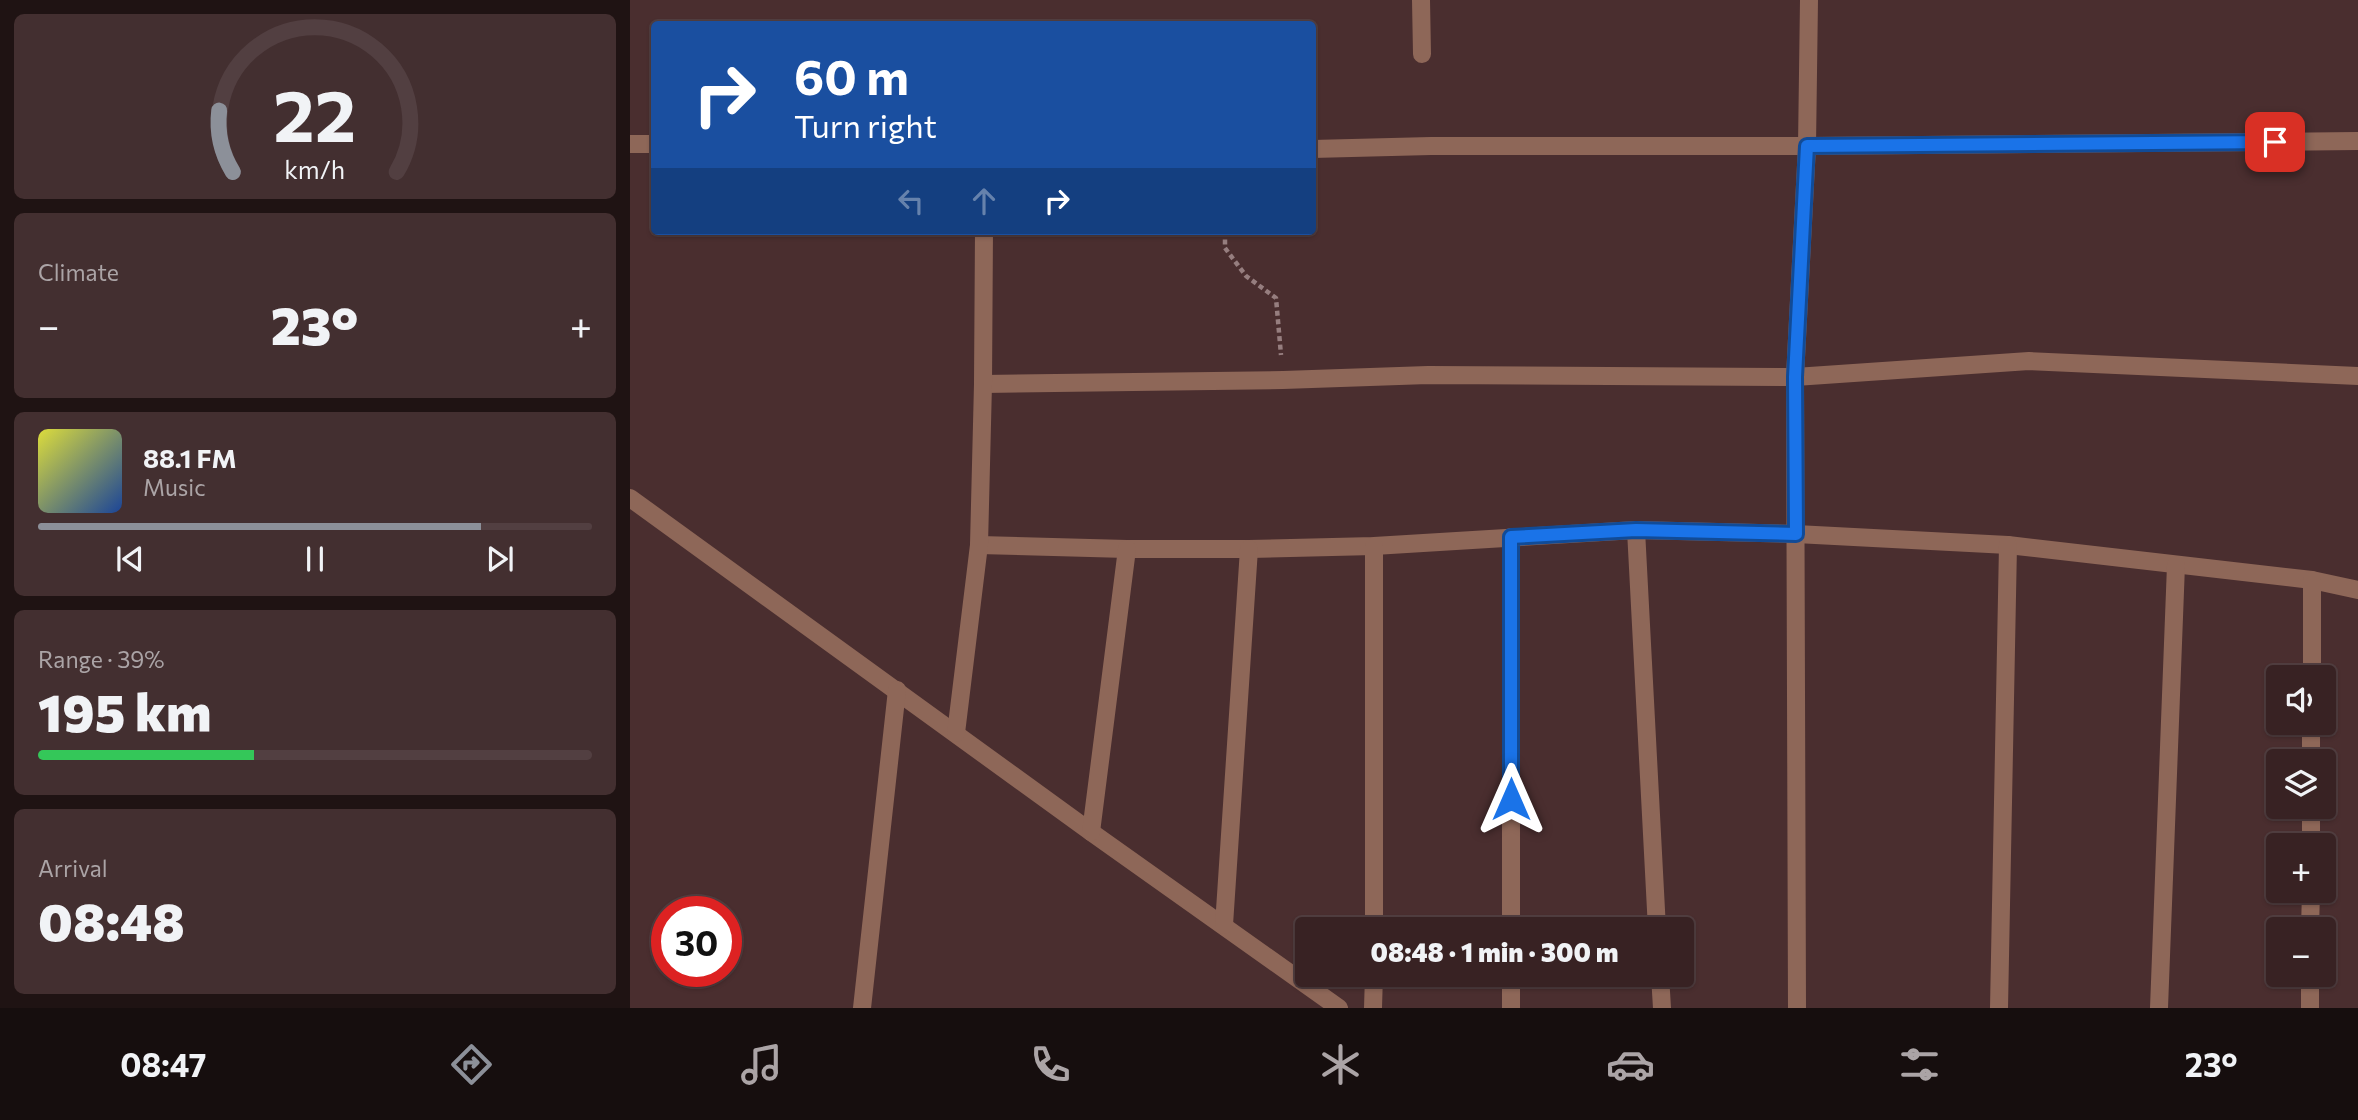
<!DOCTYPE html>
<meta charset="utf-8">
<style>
body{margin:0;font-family:Commissioner,sans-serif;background:#432f30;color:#f1f3f6;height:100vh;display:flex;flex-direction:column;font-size:26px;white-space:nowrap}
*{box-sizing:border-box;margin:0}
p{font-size:23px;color:#aba4a6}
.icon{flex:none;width:38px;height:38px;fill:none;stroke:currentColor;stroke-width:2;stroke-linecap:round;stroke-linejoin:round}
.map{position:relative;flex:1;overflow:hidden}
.panel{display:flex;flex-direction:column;gap:14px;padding:14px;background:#1f1313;width:630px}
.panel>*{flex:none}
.banner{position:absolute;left:21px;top:21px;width:665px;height:214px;border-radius:7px;box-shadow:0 2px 5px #0004,0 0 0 2px #523f41;background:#1a4fa0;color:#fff;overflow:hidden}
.buttons{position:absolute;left:1636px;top:665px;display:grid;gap:14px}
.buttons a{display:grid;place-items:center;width:70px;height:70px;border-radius:7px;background:#382223;box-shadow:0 2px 5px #0004,0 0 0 2px #523f41;font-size:35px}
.speed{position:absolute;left:21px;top:896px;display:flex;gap:14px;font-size:35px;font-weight:700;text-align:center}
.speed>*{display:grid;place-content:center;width:91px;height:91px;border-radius:50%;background:#382223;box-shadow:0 2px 5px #0004,0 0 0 2px #523f41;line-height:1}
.speed .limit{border:10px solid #d22;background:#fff;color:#111}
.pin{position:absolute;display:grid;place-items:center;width:60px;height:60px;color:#fff;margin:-30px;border-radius:14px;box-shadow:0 4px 10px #0006}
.me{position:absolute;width:77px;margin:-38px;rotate:0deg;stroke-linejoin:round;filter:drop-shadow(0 0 5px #0008)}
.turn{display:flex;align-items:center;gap:24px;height:147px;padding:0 28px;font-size:32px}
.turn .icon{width:91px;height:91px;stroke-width:2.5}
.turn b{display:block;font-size:49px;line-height:60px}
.lanes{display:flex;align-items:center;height:66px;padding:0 28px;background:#0003;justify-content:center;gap:35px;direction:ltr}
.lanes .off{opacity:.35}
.big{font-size:52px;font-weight:800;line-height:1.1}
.panel .widget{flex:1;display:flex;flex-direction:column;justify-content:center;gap:10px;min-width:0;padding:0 24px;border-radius:10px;background:#432f30}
.panel .dial{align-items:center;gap:0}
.dial svg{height:182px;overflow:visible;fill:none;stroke:#523f41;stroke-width:7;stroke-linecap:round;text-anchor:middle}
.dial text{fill:#f1f3f6;stroke:none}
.song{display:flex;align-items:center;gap:21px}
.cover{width:84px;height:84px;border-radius:10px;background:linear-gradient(135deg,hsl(60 70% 55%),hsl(220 70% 35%))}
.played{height:7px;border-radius:4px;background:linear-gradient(90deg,#8c9099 80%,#523f41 80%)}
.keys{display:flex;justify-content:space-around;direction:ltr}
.heat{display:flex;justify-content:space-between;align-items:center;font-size:38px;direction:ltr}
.charge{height:10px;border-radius:5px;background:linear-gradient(90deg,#34c759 39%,#523f41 0)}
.trip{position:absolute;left:665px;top:917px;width:399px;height:70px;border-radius:7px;background:#382223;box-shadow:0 2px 5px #0004,0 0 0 2px #523f41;font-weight:800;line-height:70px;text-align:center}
.dock{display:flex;height:112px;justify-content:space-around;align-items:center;background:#160e0e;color:#aba4a6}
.dock .icon{width:49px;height:49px}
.dock .on{color:#8c9099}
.dock b{font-size:32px;color:#f1f3f6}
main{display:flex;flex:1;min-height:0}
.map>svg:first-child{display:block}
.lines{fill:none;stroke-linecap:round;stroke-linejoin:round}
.path{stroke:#967e7f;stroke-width:4.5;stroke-dasharray:5 3.5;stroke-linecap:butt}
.minor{stroke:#8e6758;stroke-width:18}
.route-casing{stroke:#114b97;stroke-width:18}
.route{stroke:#1a73e8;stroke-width:12}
</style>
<main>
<section class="panel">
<div class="widget dial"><svg viewBox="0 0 100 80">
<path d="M14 69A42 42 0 1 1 86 69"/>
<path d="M14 69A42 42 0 0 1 8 42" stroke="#8c9099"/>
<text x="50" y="56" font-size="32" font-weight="700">22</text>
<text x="50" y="72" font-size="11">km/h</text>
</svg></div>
<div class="widget"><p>Climate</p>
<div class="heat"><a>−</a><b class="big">23°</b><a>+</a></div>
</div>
<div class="widget">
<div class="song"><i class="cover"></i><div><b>88.1 FM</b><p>Music</p></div></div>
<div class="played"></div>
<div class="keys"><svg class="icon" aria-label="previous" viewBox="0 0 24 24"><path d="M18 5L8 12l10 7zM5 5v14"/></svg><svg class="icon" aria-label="pause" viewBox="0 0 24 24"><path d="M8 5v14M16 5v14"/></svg><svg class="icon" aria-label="next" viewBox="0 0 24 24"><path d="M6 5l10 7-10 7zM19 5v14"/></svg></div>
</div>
<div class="widget"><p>Range · 39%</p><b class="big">195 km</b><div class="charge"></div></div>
<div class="widget"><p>Arrival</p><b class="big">08:48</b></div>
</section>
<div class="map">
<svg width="1728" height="1008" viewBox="0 0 1728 1008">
<rect width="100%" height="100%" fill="#4a2e2f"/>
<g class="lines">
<!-- path -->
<path class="path" d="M595 231V248L616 276 646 298 651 355"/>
<!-- minor -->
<g class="minor">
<path d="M791 0 792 54"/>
<path d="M0 144H24"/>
<path d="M682 149 801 146H1177L1728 141"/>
<path d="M353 384 653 380 798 375 1165 377 1399 361 1728 376"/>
<path d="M0 498 461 832 709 1008"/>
<path d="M1006 530 1027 929"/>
<path d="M881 537V929"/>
<path d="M349 545 497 549H619L744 546 1006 530 1166 534 1378 545 1682 580 1728 590"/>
<path d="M1682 677V580"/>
<path d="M326 733 349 545 353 384 354 231"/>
<path d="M1681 761V723"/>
<path d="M461 832 497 549"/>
<path d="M1681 845V807"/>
<path d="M594 925 619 549"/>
<path d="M744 929V546"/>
<path d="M1680 929 1681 891"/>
<path d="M881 975V1008"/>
<path d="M1030 975 1032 1008"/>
<path d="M232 1008 267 690"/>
<path d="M743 1008 744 975"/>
<path d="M1167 1008 1165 377 1177 146 1179 0"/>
<path d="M1369 1008 1378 545"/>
<path d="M1529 1008 1546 565"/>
<path d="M1680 1008V975"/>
</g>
</g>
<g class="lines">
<!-- route casing -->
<g class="route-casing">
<path id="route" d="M881 799V537L1006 530 1166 534 1165 377 1177 146 1645 142"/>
</g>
<!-- route -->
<use href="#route" class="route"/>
</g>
</svg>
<div class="buttons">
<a><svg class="icon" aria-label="sound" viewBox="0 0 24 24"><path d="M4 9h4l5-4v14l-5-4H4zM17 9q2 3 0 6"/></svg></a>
<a><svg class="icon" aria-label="layers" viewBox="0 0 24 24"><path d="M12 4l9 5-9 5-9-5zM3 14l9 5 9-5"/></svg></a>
<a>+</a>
<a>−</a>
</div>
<div class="speed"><div class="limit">30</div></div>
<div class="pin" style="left:1645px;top:142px;background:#d93025"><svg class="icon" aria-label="arrive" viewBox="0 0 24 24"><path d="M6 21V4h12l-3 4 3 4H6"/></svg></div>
<svg class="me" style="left:881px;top:799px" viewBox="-20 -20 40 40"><path d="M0-17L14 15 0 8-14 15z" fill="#1a73e8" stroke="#fff" stroke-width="4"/></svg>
<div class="trip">08:48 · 1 min · 300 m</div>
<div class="banner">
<div class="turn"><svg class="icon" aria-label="right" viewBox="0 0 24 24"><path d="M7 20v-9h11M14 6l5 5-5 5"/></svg><div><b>60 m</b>Turn right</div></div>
<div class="lanes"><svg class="icon off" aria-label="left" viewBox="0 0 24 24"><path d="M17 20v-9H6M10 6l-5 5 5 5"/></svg><svg class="icon off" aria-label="ahead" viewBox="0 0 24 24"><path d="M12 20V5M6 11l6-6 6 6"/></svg><svg class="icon" aria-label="right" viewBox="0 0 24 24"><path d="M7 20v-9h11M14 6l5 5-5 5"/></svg></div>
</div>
</div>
</main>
<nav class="dock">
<b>08:47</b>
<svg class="icon on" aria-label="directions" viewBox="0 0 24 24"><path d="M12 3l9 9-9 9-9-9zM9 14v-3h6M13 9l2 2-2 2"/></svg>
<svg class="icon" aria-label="music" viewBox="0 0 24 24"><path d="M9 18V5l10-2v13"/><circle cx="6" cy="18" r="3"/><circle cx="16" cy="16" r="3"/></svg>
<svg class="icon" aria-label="phone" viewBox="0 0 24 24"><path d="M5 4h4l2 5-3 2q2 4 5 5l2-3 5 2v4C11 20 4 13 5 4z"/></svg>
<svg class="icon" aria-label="climate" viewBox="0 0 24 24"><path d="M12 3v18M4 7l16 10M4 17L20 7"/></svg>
<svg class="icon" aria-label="car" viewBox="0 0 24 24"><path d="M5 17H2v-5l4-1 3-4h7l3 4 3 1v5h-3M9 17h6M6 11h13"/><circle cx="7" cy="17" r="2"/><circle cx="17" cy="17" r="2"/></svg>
<svg class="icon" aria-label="filters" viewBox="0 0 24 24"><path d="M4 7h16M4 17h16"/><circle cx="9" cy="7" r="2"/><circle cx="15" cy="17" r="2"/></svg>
<b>23°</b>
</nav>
